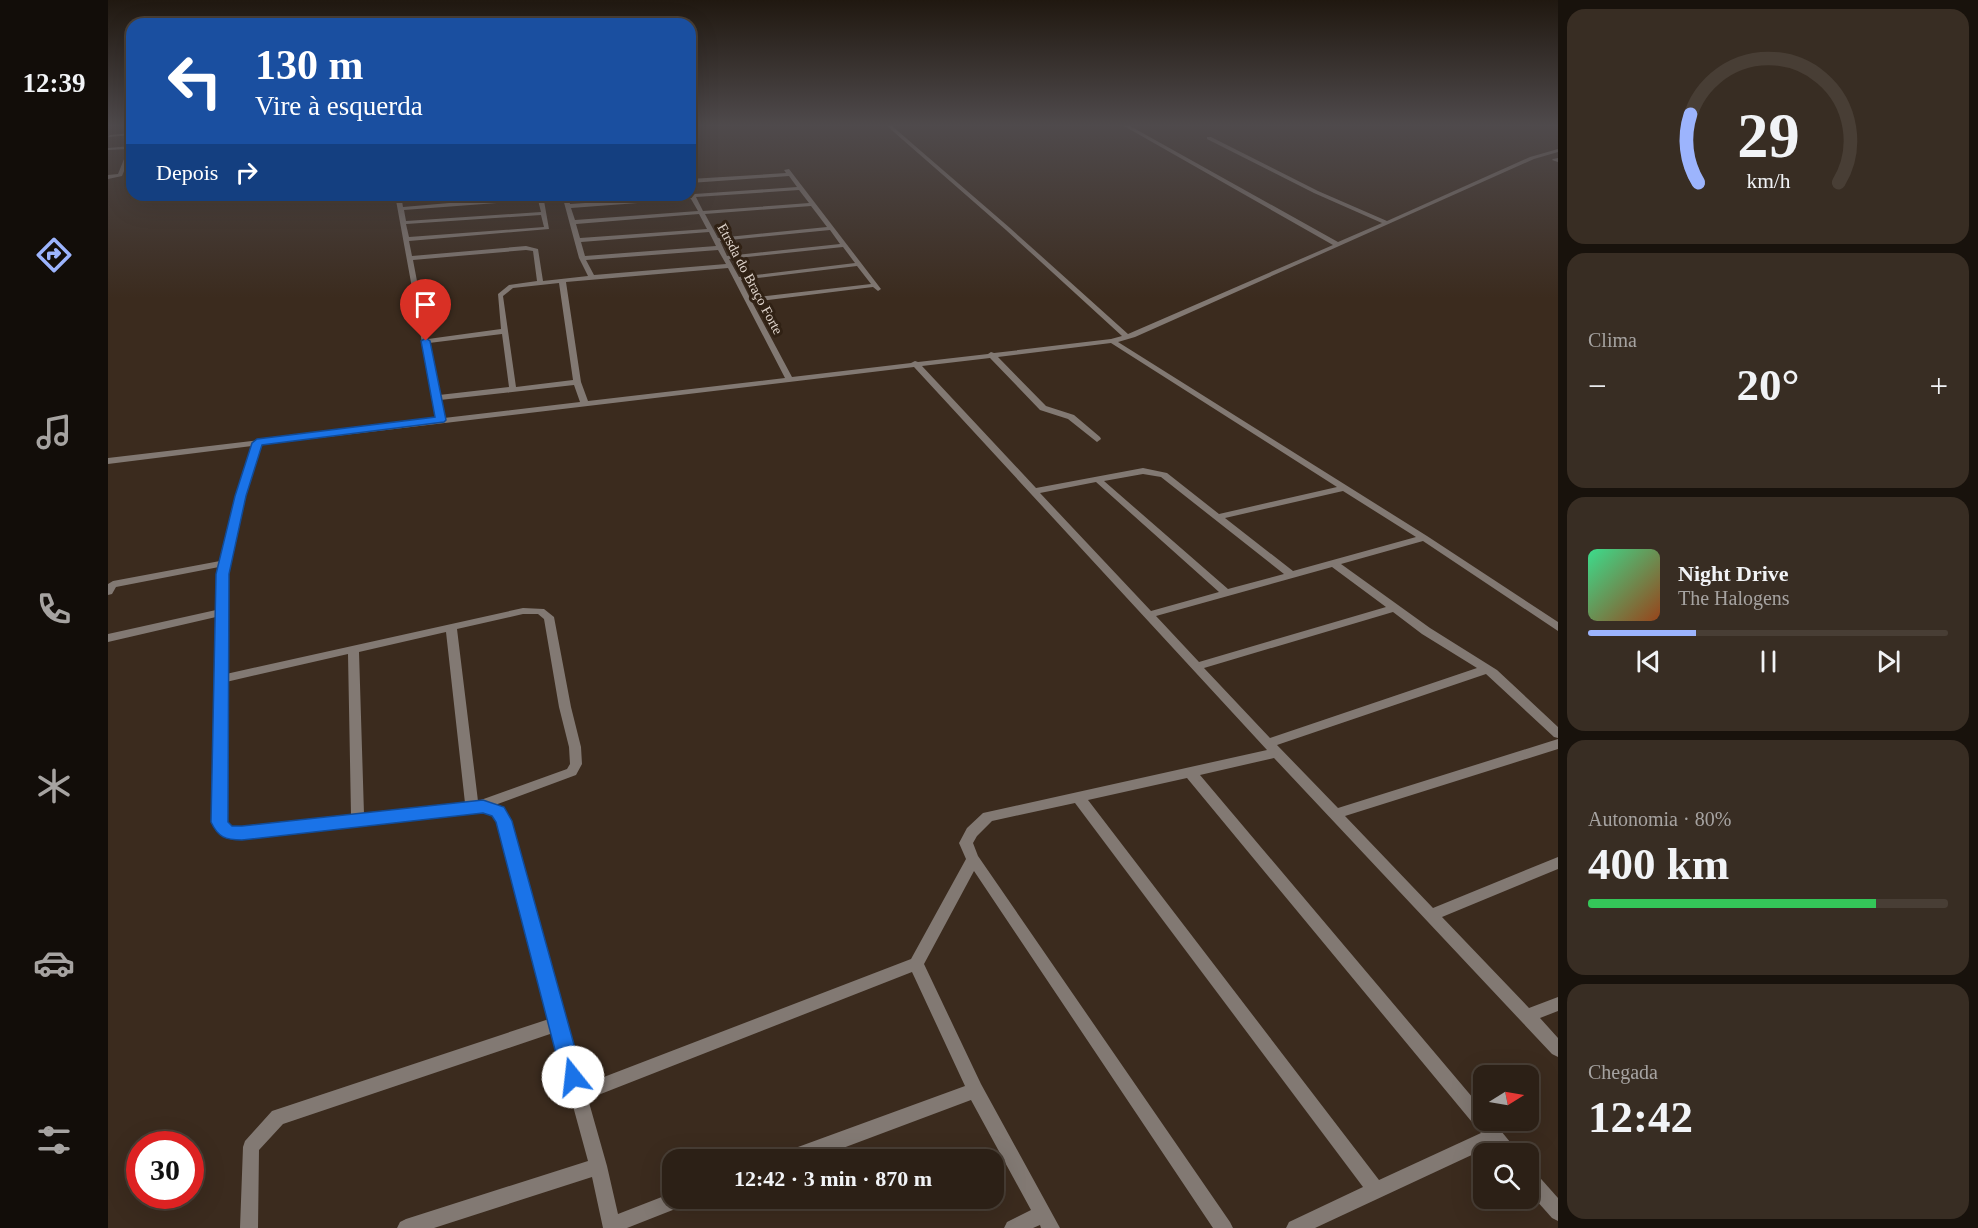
<!DOCTYPE html>
<html lang="pt">
<meta charset="utf-8">
<style>
body{margin:0;font-family:Georgia,serif;background:#382d23;color:#f1f3f6;height:100vh;display:flex;flex-direction:column;font-size:22px;white-space:nowrap}
*{box-sizing:border-box;margin:0}
p{font-size:20px;color:#a6a3a1}
.icon{flex:none;width:33px;height:33px;fill:none;stroke:currentColor;stroke-width:2;stroke-linecap:round;stroke-linejoin:round}
.map{position:relative;flex:1;overflow:hidden}
.panel{display:flex;flex-direction:column;gap:9px;padding:9px;background:#18120c;width:420px}
.panel>*{flex:none}
.hud{position:absolute;left:18px;top:18px;width:570px;height:183px;border-radius:18px;box-shadow:0 6px 24px #0002,0 0 0 2px #483e35;background:#1a4fa0;color:#fff;overflow:hidden}
.needle{width:39px;rotate:79deg}
.buttons{position:absolute;left:1365px;top:1065px;display:grid;gap:12px}
.buttons a{display:grid;place-items:center;width:66px;height:66px;border-radius:12px;background:#2c2016;box-shadow:0 6px 24px #0002,0 0 0 2px #483e35;font-size:30px}
.speed{position:absolute;left:18px;top:1131px;display:flex;gap:12px;font-size:30px;font-weight:700;text-align:center}
.speed>*{display:grid;place-content:center;width:78px;height:78px;border-radius:50%;background:#2c2016;box-shadow:0 6px 24px #0002,0 0 0 2px #483e35;line-height:1}
.speed .limit{border:9px solid #d22;background:#fff;color:#111}
.pin{position:absolute;display:grid;place-items:center;width:51px;height:51px;color:#fff;margin:-62px -26px;border-radius:50% 50% 50% 0;rotate:-45deg;box-shadow:0 0 6px #0007}
.pin .icon{rotate:45deg}
.me{position:absolute;width:66px;margin:-33px;rotate:344deg;stroke-linejoin:round;filter:drop-shadow(0 0 4px #0008)}
.turn{display:flex;align-items:center;gap:21px;height:126px;padding:0 30px;font-size:27px}
.turn .icon{width:78px;height:78px;stroke-width:2.5}
.turn b{display:block;font-size:42px;line-height:51px}
.then{display:flex;align-items:center;height:57px;padding:0 30px;background:#0003;gap:12px;font-size:22px}
.big{font-size:45px;font-weight:800;line-height:1.1}
.panel .widget{flex:1;display:flex;flex-direction:column;justify-content:center;gap:9px;min-width:0;padding:0 21px;border-radius:18px;background:#382d23}
.panel .dial{align-items:center;gap:0}
.dial svg{height:156px;overflow:visible;fill:none;stroke:#483e35;stroke-width:7;stroke-linecap:round;text-anchor:middle}
.dial text{fill:#f1f3f6;stroke:none}
.song{display:flex;align-items:center;gap:18px}
.cover{width:72px;height:72px;border-radius:9px;background:linear-gradient(135deg,hsl(150 70% 55%),hsl(20 70% 35%))}
.played{height:6px;border-radius:3px;background:linear-gradient(90deg,#9cb4fd 30%,#483e35 30%)}
.keys{display:flex;justify-content:space-around;direction:ltr}
.heat{display:flex;justify-content:space-between;align-items:center;font-size:33px;direction:ltr}
.charge{height:9px;border-radius:4px;background:linear-gradient(90deg,#34c759 80%,#483e35 0)}
.trip{position:absolute;left:554px;top:1149px;width:342px;height:60px;border-radius:18px;background:#2c2016;box-shadow:0 6px 24px #0002,0 0 0 2px #483e35;font-weight:800;line-height:60px;text-align:center}
main{display:flex;flex:1;min-height:0}
.dock{display:flex;flex-direction:column;width:108px;justify-content:space-around;align-items:center;background:#120d09;color:#a6a3a1}
.dock .icon{width:42px;height:42px}
.dock .active{color:#9cb4fd}
.dock b{font-size:27px;color:#f1f3f6}
.map>svg:first-child{display:block}
.lines{fill:none;stroke-linecap:round;stroke-linejoin:round}
.street{fill:#827973;fill-rule:evenodd}
.route{fill:#1a73e8;stroke:#114b97;stroke-width:1.5}
.labels{text-anchor:middle;dominant-baseline:central;stroke-width:6;stroke-linejoin:round;paint-order:stroke}
.far-street-label{font-size:14px;fill:#e1d6ce;stroke:#302114}
</style>
<main>
<nav class="dock">
<b>12:39</b>
<svg class="icon active" aria-label="directions" viewBox="0 0 24 24"><path d="M12 3l9 9-9 9-9-9zM9 14v-3h6M13 9l2 2-2 2"/></svg>
<svg class="icon" aria-label="music" viewBox="0 0 24 24"><path d="M9 18V5l10-2v13"/><circle cx="6" cy="18" r="3"/><circle cx="16" cy="16" r="3"/></svg>
<svg class="icon" aria-label="phone" viewBox="0 0 24 24"><path d="M5 4h4l2 5-3 2q2 4 5 5l2-3 5 2v4C11 20 4 13 5 4z"/></svg>
<svg class="icon" aria-label="climate" viewBox="0 0 24 24"><path d="M12 3v18M4 7l16 10M4 17L20 7"/></svg>
<svg class="icon" aria-label="car" viewBox="0 0 24 24"><path d="M5 17H2v-5l4-1 3-4h7l3 4 3 1v5h-3M9 17h6M6 11h13"/><circle cx="7" cy="17" r="2"/><circle cx="17" cy="17" r="2"/></svg>
<svg class="icon" aria-label="filters" viewBox="0 0 24 24"><path d="M4 7h16M4 17h16"/><circle cx="9" cy="7" r="2"/><circle cx="15" cy="17" r="2"/></svg>
</nav>
<div class="map">
<svg width="1450" height="1228" viewBox="0 0 1450 1228">
<rect width="100%" height="100%" fill="#3b2b1e"/>
<g class="lines">
<!-- street -->
<g class="street">
<path d="M779 126H784L902 228 1020 334 1225 245 1016 126H1022L1230 242 1274 223 1206 193 1099 139V137H1103L1210 191 1279 221 1422 157 1450 149V152L1426 159 1099 305 1027 337 1010 342 1319 536 1450 622V631L1315 541 1233 564 1322 628 1389 670 1450 727V738L1446 737 1378 674 1169 745 1230 808 1450 739V749L1237 816 1325 908 1450 857V869L1334 917 1421 1008 1450 997V1011L1432 1018 1450 1038V1057L1444 1054 1166 758 1092 775 1376 1111V1120H1384L1407 1148 1409 1154H1390L1383 1146 1207 1228H1178L1181 1222 1255 1187 967 803 884 821 869 836 865 843 870 856 1122 1222 1125 1228H1105L866 871 816 964 873 1084 952 1228H933L932 1225 925 1228H896L899 1222 923 1210 863 1100 703 1160H671L673 1154 679 1151 857 1086 804 972 480 1099 499 1166 510 1214 564 1193V1198H583L580 1204 519 1228H495L484 1177 326 1228H289L292 1222 298 1219 480 1161 445 1033 175 1124 151 1150 150 1228H132L135 1147 137 1141 164 1111 441 1019 390 822 385 815 375 811 134 838C119 838 111 835 104 822L108 617 0 642V634L108 610 111 567 8 587 4 594 0 595V584L5 581 112 561 127 496 144 446 0 464V458L328 419 287 195H293L295 207 435 195 441 229 301 241 304 256 418 246 430 249 435 281 480 276 471 258 454 195H460L462 204 582 196V189L586 194 689 187 681 176 582 183V179L678 173 676 170 681 169 773 289 770 291 765 287 644 302 684 377 803 363 807 361 810 362 880 354 883 352 886 353 1003 339 1014 336 898 230ZM691 190 701 203 595 211 588 197ZM583 199 590 211 467 220 463 208ZM430 200 433 212 298 221 296 210ZM703 206 719 227 610 238 597 214ZM591 214 599 229 472 238 468 224ZM433 215 436 227 301 237 298 224ZM722 230 732 244 619 256 612 241ZM601 232 608 246 477 256 473 242ZM735 247 747 263 631 277 621 259ZM418 250 425 251 429 281 401 285 390 294 393 329 320 339 305 260ZM610 250 618 264 486 275 478 260ZM749 266 763 284 642 298 633 280ZM620 268 677 378 480 401 473 382 458 282ZM451 283 465 380 408 387 395 296 405 288ZM394 334 401 387 331 395 321 343ZM1003 343 1229 487 1111 514 1059 473 1035 468 928 488 814 366 882 358 932 410 960 419 989 442 993 439 992 437 966 415 938 406 890 357ZM806 367 1159 750 875 813 859 828 851 843 858 859 803 959 475 1085 403 821 395 807 387 805 468 775 474 764 473 747 463 707 446 617 436 609 415 608 118 674 119 574 137 496 152 445ZM466 385 472 402 336 418 332 400ZM1035 474 1053 477 1176 574 1120 589 996 481ZM988 482 1111 592 1043 611 932 493ZM1235 491 1308 537 1185 571 1117 518ZM1224 567 1278 607 1091 662 1048 616ZM1285 612 1314 634 1369 668 1162 738 1096 668ZM415 614H430L436 619 451 707 461 747 462 764 459 769 370 801 349 629ZM338 632 357 803 256 814 251 652ZM240 654 243 815 134 828 122 827 118 822V682ZM1079 778 1373 1133 1271 1180 980 800Z"/>
<path d="M24 133V135L0 137 2 135Z"/>
<path d="M24 146V151L14 176 0 179V175L10 174 20 149 0 150V148Z"/>
<path d="M1450 158V162L1444 160 1445 159Z"/>
<path d="M1420 1169 1426 1171 1450 1198V1221L1444 1218 1420 1191Z"/>
</g>
</g>
<!-- sky -->
<linearGradient id="sky" x2="0" y2="1"><stop stop-color="#201810"/><stop offset="0.42" stop-color="#4f4a4c"/><stop offset="1" stop-color="#4f4a4c" stop-opacity="0"/></linearGradient>
<rect width="1450" height="298" fill="url(#sky)"/>
<!-- route -->
<path class="route" d="M318 338 322 341 338 420 336 422 154 445 138 496 121 574 120 822 124 826H134L375 800 396 807 404 821 475 1077 472 1084 465 1087 457 1084 454 1077 388 822 384 816 375 813 134 840C117 840 110 837 103 822L108 574 127 496 144 443 149 439 327 417 313 341Z"/>
<g class="labels">
<!-- far-street labels -->
<g class="far-street-label">
<text transform="translate(642 279) rotate(62)">Etrsda do Braço Forte</text>
</g>
</g>
</svg>
<div class="buttons">
<a><svg class="needle" viewBox="-14 -14 28 28"><path d="M0-13l5 13h-10z" fill="#e53935"/><path d="M0 13l5-13h-10z" fill="#a6a3a1"/></svg></a>
<a><svg class="icon" aria-label="search" viewBox="0 0 24 24"><circle cx="10" cy="10" r="6"/><path d="M15 15l6 6"/></svg></a>
</div>
<div class="speed"><div class="limit">30</div></div>
<div class="pin" style="left:318px;top:341px;background:#d93025"><svg class="icon" aria-label="arrive" viewBox="0 0 24 24"><path d="M6 21V4h12l-3 4 3 4H6"/></svg></div>
<svg class="me" style="left:465px;top:1077px" viewBox="-20 -20 40 40"><circle r="19" fill="#fff"/><path d="M0-13L10 11 0 6-10 11z" fill="#1a73e8"/></svg>
<div class="trip">12:42 · 3 min · 870 m</div>
<div class="hud">
<div class="turn"><svg class="icon" aria-label="left" viewBox="0 0 24 24"><path d="M17 20v-9H6M10 6l-5 5 5 5"/></svg><div><b>130 m</b>Vire à esquerda</div></div>
<div class="then">Depois<svg class="icon" aria-label="right" viewBox="0 0 24 24"><path d="M7 20v-9h11M14 6l5 5-5 5"/></svg></div>
</div>
</div>
<section class="panel">
<div class="widget dial"><svg viewBox="0 0 100 80">
<path d="M14 69A42 42 0 1 1 86 69"/>
<path d="M14 69A42 42 0 0 1 10 34" stroke="#9cb4fd"/>
<text x="50" y="56" font-size="32" font-weight="700">29</text>
<text x="50" y="72" font-size="11">km/h</text>
</svg></div>
<div class="widget"><p>Clima</p>
<div class="heat"><a>−</a><b class="big">20°</b><a>+</a></div>
</div>
<div class="widget">
<div class="song"><i class="cover"></i><div><b>Night Drive</b><p>The Halogens</p></div></div>
<div class="played"></div>
<div class="keys"><svg class="icon" aria-label="previous" viewBox="0 0 24 24"><path d="M18 5L8 12l10 7zM5 5v14"/></svg><svg class="icon" aria-label="pause" viewBox="0 0 24 24"><path d="M8 5v14M16 5v14"/></svg><svg class="icon" aria-label="next" viewBox="0 0 24 24"><path d="M6 5l10 7-10 7zM19 5v14"/></svg></div>
</div>
<div class="widget"><p>Autonomia · 80%</p><b class="big">400 km</b><div class="charge"></div></div>
<div class="widget"><p>Chegada</p><b class="big">12:42</b></div>
</section>
</main>
